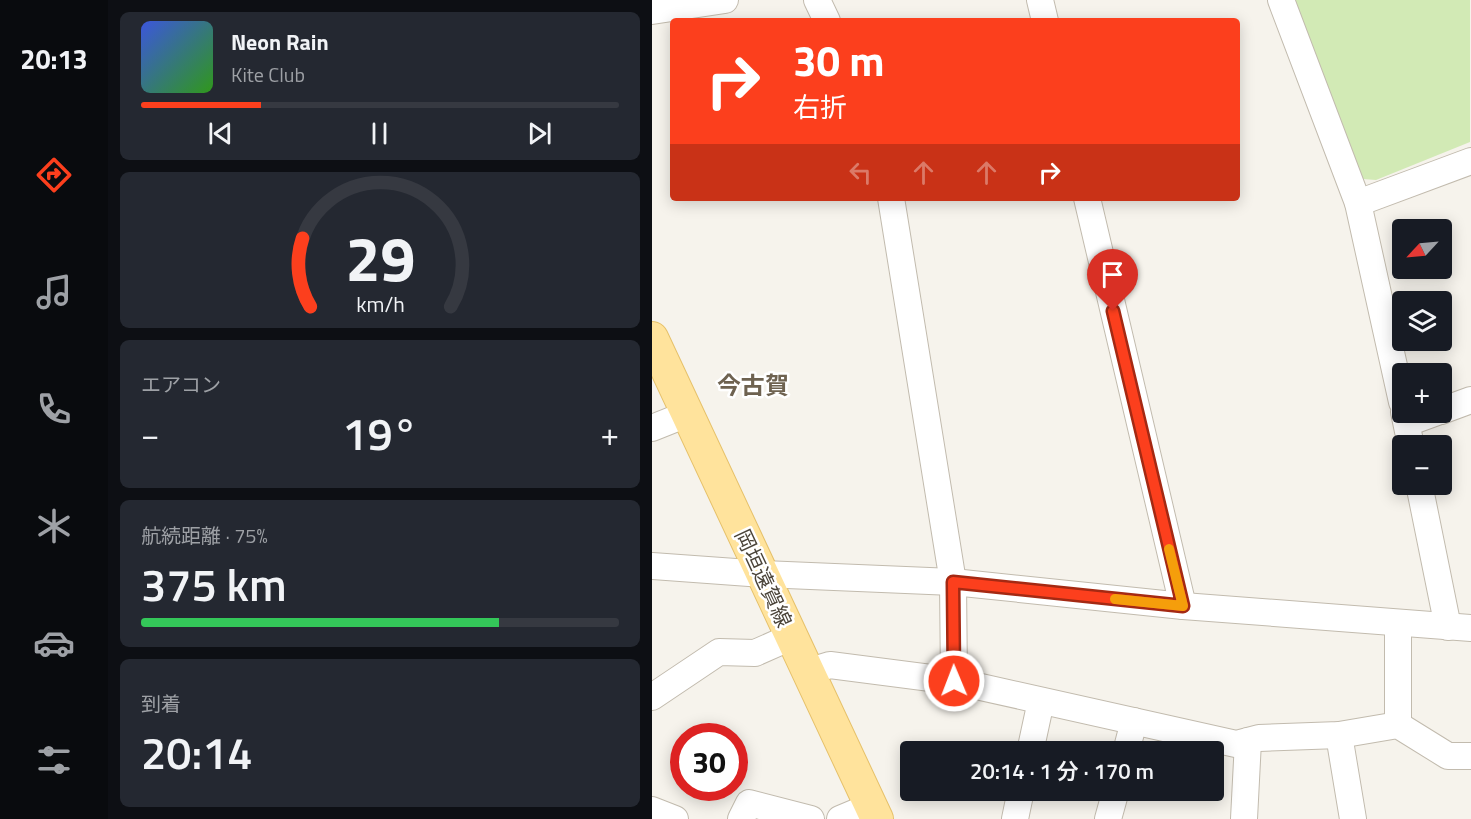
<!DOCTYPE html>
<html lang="ja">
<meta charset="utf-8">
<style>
body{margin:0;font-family:"Titillium Web","Noto Sans JP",sans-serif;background:#242831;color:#f1f3f6;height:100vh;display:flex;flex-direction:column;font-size:22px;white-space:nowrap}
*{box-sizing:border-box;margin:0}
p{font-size:20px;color:#9ea1a6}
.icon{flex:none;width:33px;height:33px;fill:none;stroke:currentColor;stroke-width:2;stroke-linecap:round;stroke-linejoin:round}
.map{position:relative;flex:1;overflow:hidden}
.drawer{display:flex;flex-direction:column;gap:12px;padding:12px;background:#0d0f14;width:544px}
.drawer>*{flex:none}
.guide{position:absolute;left:18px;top:18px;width:570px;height:183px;border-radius:6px;box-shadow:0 3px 15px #0003;background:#fc3f1d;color:#fff;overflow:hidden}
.needle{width:39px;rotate:244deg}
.tools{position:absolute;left:740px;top:219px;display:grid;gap:12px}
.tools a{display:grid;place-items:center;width:60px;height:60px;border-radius:6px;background:#171b24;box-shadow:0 3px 15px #0003;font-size:30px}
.speed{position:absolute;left:18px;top:723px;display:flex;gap:12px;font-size:30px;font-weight:700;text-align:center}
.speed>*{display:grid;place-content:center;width:78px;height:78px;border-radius:50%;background:#171b24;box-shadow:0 3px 15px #0003;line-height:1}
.speed .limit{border:9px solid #d22;background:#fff;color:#111}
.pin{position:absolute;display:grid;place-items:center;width:51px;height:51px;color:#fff;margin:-62px -26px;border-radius:50% 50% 50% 0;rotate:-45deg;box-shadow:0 0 6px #0007}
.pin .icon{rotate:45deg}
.me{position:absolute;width:66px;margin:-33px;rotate:359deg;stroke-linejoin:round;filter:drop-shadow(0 0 4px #0008)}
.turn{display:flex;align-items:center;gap:21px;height:126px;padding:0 24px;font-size:27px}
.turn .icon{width:78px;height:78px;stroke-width:2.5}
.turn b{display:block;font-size:42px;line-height:51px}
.lanes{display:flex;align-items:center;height:57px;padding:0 24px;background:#0003;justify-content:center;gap:30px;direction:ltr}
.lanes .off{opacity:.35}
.big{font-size:45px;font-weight:600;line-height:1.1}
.drawer .widget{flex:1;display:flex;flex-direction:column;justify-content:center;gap:9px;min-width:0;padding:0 21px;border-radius:9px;background:#242831}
.drawer .dial{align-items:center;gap:0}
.dial svg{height:156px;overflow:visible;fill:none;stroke:#363941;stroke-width:7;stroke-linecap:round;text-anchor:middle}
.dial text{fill:#f1f3f6;stroke:none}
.song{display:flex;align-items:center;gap:18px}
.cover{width:72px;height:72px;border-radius:9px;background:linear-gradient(135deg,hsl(230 70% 55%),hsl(110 70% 35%))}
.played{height:6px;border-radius:3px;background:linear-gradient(90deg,#fc3f1d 25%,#363941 25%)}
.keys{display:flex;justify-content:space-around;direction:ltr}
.heat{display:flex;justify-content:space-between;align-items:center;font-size:33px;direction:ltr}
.charge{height:9px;border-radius:4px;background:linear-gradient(90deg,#34c759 75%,#363941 0)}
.trip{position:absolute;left:248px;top:741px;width:324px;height:60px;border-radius:6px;background:#171b24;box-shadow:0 3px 15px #0003;font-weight:600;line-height:60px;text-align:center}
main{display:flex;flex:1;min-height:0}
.tabs{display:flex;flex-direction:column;width:108px;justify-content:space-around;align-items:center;background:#090b0e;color:#9ea1a6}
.tabs .icon{width:42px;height:42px}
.tabs .current{color:#fc3f1d}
.tabs b{font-size:27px;color:#f1f3f6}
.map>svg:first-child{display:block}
.green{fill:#d2eab5}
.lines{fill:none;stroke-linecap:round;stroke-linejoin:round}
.minor-casing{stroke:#c2bbae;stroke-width:28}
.major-casing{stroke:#e6c16a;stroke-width:34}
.minor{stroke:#fff;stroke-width:26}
.major{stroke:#ffe39c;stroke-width:32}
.route-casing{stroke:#a42913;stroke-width:15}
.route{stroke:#fc3f1d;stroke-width:10}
.slow{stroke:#f59e0b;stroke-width:10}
.labels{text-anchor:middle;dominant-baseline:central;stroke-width:5;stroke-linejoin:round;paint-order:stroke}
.street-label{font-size:21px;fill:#4b4439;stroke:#fff}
.quarter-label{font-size:24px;font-weight:bold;fill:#6e6250;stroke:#fff}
</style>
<main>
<nav class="tabs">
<b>20:13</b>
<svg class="icon current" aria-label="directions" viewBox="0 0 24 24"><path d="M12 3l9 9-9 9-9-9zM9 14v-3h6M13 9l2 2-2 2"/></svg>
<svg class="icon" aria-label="music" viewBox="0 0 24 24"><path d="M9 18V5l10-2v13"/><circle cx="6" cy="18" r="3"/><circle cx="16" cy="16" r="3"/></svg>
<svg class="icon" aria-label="phone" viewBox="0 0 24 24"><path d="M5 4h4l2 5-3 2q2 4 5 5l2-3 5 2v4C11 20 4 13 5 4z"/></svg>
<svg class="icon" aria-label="climate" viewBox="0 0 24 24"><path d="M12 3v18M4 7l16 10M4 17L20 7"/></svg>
<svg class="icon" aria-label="car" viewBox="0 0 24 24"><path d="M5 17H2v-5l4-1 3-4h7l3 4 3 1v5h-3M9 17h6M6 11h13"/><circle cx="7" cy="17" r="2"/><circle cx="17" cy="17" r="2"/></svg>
<svg class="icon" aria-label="filters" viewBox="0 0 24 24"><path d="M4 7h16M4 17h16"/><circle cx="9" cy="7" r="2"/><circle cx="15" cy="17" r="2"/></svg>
</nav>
<section class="drawer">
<div class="widget">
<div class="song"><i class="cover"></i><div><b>Neon Rain</b><p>Kite Club</p></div></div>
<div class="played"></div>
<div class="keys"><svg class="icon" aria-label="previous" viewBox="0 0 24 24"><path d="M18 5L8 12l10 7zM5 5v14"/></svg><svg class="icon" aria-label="pause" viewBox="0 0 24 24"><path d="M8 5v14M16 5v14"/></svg><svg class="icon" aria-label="next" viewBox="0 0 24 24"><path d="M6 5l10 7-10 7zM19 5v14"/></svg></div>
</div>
<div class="widget dial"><svg viewBox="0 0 100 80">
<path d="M14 69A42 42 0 1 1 86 69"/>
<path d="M14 69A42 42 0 0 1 10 34" stroke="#fc3f1d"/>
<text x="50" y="56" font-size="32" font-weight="700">29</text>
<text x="50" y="72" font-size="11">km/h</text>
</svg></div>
<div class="widget"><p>エアコン</p>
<div class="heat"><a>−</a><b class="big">19°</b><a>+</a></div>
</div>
<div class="widget"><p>航続距離 · 75%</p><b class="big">375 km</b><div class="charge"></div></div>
<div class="widget"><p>到着</p><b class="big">20:14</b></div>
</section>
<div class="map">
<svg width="819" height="819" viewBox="0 0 819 819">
<rect width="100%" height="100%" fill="#f6f3ec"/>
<!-- green -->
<path class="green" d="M640 0H818V142L724 180 711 179 703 171Z"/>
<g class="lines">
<!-- minor casing -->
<g class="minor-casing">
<g id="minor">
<path d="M165 0 175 21"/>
<path d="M388 0 393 21"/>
<path d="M629 0 706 203 750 402"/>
<path d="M0 11 73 0"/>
<path d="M239 198 301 582 302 681"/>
<path d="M435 198 531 606"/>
<path d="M706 203 819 161"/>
<path d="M789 411 819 400"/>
<path d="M752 412 759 446"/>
<path d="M755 423 785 412"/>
<path d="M0 428 35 414"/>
<path d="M767 484 796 627"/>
<path d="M0 566 111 574 301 582 531 606 819 628"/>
<path d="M155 672 178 665 302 681 584 744 607 738 687 735 746 725 796 756H819"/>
<path d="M0 697 67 652 103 653 139 637"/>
<path d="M746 725V623"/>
<path d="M687 735 701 819"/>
<path d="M378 752 389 701"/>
<path d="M474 752 482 721"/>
<path d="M0 810 23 819"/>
<path d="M89 819 97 803 159 819"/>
<path d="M188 819 219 806"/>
<path d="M363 819 369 790"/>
<path d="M456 819 464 790"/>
<path d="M592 819 596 741"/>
</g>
</g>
<!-- major casing -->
<g class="major-casing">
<path id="major" d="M0 338 225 819"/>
</g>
<!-- minor -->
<use href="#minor" class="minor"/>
<!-- major -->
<use href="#major" class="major"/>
</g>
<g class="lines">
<!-- route casing -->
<g class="route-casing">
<path id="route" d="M302 681 301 582 531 606 461 311"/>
</g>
<!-- route -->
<use href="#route" class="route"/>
<!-- slow -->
<path class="slow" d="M463 599 531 606 517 549"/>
</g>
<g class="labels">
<!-- street labels -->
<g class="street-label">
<text transform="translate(112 578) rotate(65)">岡垣遠賀線</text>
</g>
<!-- quarter labels -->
<g class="quarter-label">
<text x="101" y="385">今古賀</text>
</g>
</g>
</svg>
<div class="tools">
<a><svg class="needle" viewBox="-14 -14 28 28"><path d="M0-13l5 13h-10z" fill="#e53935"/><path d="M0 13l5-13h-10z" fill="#9ea1a6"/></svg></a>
<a><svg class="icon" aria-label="layers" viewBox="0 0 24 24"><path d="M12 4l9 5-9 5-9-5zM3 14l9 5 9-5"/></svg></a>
<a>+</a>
<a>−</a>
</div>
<div class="speed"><div class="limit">30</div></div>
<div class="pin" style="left:461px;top:311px;background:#d93025"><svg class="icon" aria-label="arrive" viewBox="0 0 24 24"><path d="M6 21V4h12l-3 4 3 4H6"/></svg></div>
<svg class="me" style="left:302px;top:681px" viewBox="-20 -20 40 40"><circle r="17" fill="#fc3f1d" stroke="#fff" stroke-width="3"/><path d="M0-11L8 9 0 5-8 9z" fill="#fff"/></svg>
<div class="trip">20:14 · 1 分 · 170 m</div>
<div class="guide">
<div class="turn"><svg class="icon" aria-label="right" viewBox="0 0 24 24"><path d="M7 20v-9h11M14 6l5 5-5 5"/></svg><div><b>30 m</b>右折</div></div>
<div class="lanes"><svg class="icon off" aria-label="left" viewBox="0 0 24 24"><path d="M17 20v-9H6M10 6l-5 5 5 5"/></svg><svg class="icon off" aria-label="ahead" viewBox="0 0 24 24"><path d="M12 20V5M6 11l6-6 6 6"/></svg><svg class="icon off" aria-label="ahead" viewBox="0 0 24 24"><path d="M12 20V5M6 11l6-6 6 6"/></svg><svg class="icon" aria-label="right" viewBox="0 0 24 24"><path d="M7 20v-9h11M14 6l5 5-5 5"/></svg></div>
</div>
</div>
</main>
